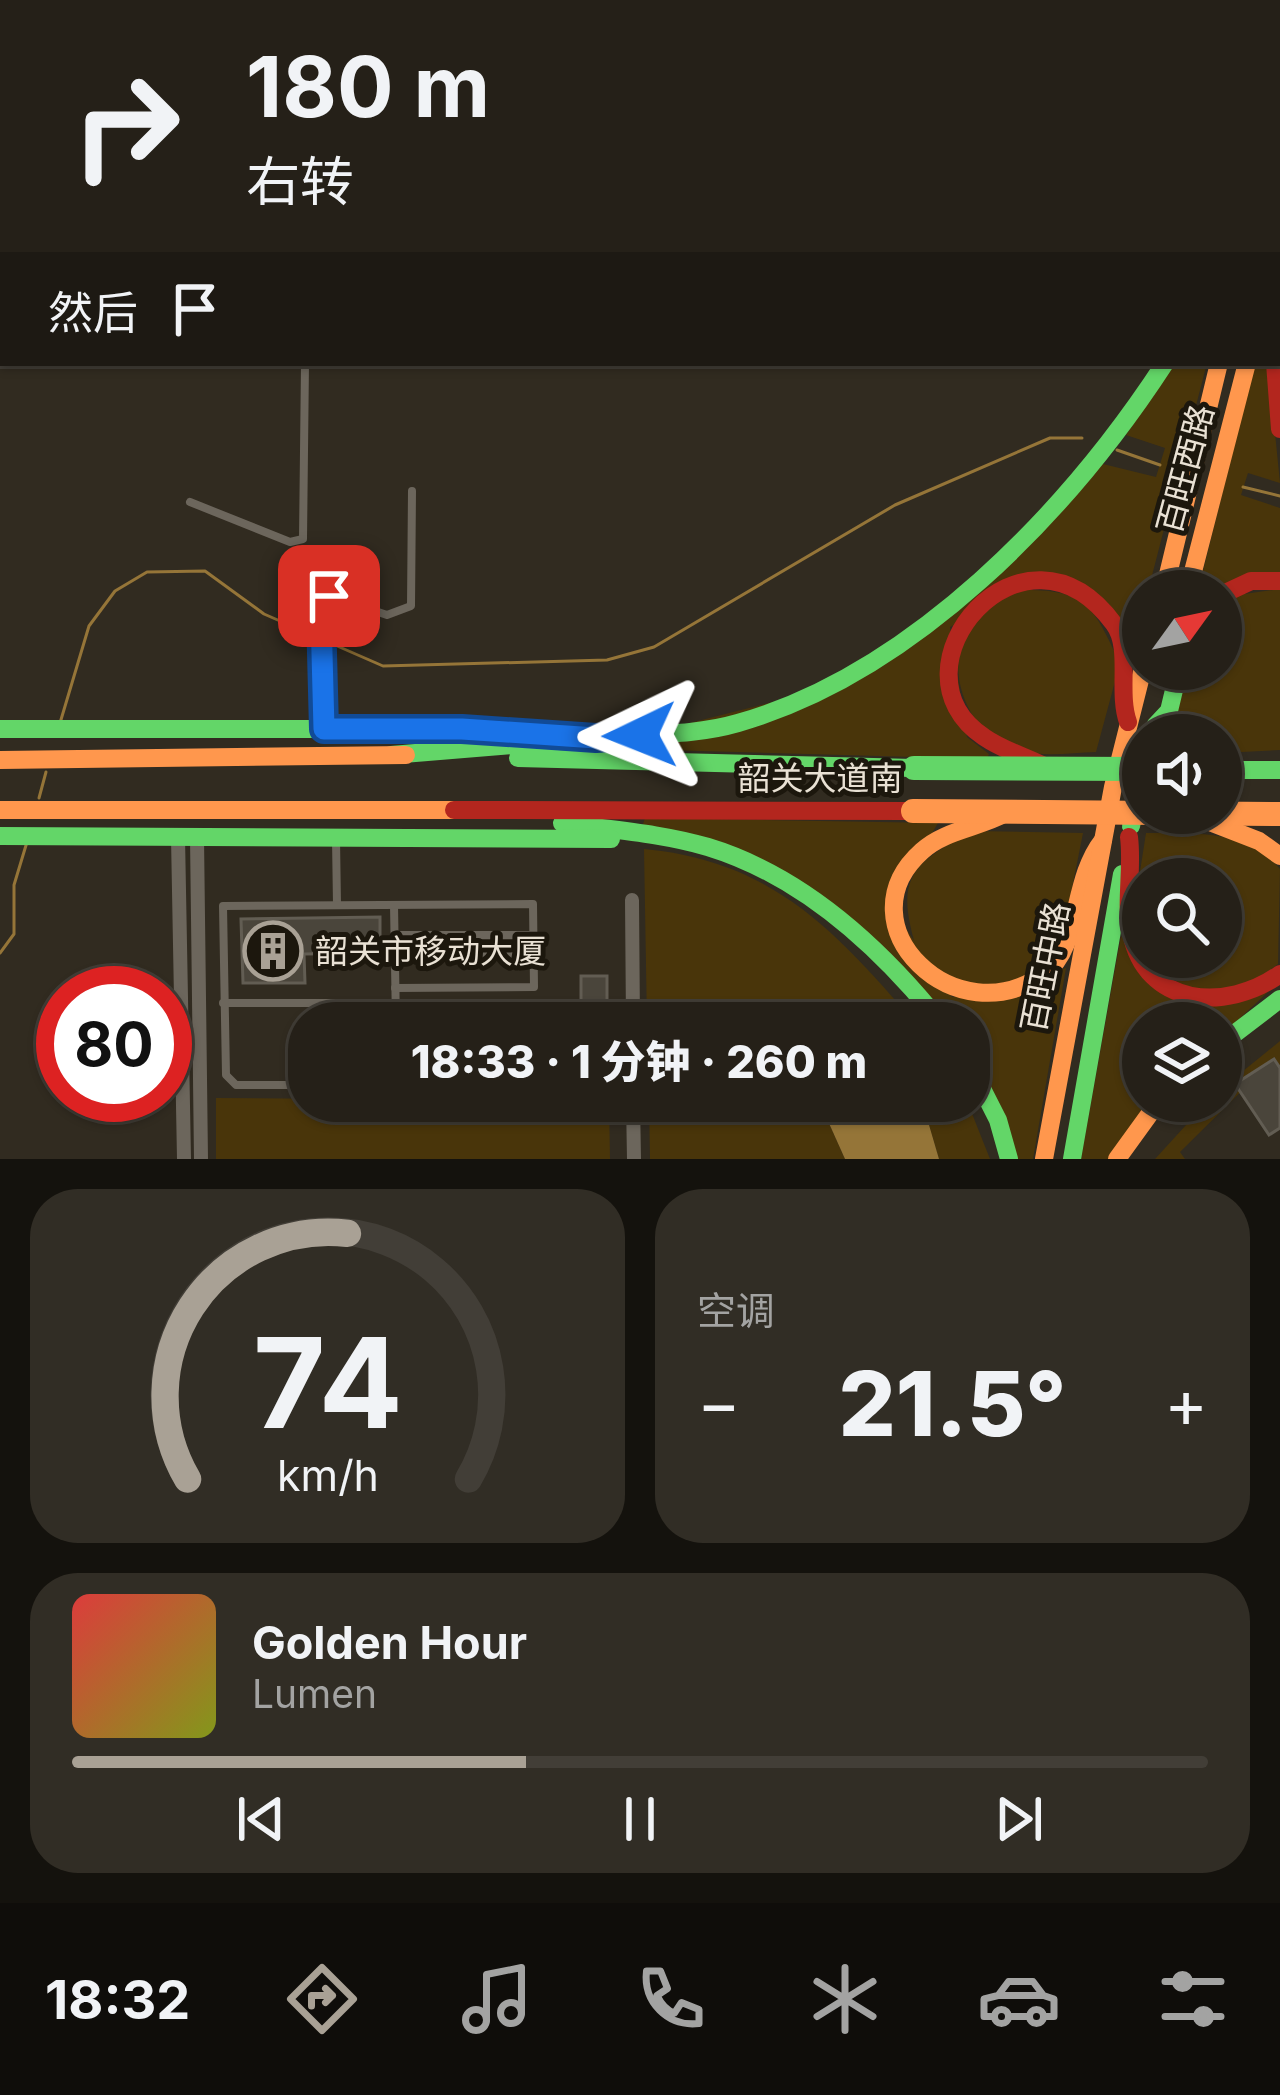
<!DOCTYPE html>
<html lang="zh">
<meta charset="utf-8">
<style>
body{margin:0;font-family:Inter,"Noto Sans SC",sans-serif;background:#312d25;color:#f1f3f6;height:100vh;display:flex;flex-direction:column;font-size:45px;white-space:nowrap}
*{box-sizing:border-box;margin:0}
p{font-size:39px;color:#a3a3a2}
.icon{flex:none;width:66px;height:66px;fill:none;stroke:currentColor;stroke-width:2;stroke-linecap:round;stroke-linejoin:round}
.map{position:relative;height:1159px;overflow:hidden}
.sheet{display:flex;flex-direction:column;gap:30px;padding:30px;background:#14120d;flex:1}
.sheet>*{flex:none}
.banner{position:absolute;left:0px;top:0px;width:1281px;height:366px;box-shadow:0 3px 9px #0004,0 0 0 3px #423e37;background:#252018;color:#f1f3f6;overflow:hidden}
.needle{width:78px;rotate:57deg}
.tools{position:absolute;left:1122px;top:570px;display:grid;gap:24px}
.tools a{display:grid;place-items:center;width:120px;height:120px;border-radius:50%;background:#252018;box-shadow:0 3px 9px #0004,0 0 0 3px #423e37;font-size:60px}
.speed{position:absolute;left:36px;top:966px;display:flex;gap:24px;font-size:60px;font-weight:700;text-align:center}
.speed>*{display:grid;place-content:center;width:156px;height:156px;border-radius:50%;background:#252018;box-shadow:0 3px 9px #0004,0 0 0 3px #423e37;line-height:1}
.speed .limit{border:18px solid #d22;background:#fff;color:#111}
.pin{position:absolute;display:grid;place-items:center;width:102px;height:102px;color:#fff;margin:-51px;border-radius:24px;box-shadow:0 6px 18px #0006}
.me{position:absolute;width:132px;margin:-66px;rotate:268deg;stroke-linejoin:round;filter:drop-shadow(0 0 9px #0008)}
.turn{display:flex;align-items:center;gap:42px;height:252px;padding:0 48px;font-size:54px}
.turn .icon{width:156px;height:156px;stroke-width:2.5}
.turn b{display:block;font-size:84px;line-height:102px}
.then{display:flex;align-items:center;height:114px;padding:0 48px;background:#0003;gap:24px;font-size:45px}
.big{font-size:90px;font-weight:800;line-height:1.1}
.sheet .widget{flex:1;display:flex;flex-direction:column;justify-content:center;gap:18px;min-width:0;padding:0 42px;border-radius:48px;background:#312d25}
.sheet .dial{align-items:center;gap:0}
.dial svg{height:312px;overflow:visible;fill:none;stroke:#423e37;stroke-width:7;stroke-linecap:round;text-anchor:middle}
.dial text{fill:#f1f3f6;stroke:none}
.song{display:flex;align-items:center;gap:36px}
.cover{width:144px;height:144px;border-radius:18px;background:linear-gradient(135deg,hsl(0 70% 55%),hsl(70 70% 35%))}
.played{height:12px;border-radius:6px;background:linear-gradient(90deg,#a9a195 40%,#423e37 40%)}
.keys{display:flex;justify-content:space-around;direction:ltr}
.heat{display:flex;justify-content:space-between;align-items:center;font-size:66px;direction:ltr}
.sheet .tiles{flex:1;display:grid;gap:30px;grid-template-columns:1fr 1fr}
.widget:last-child{grid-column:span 2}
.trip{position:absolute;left:288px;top:1002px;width:702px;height:120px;border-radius:48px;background:#252018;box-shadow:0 3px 9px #0004,0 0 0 3px #423e37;font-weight:800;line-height:120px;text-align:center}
.tab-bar{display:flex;height:192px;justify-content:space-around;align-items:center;background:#0f0d0a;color:#a3a3a2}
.tab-bar .icon{width:84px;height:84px}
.tab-bar .current{color:#a9a195}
.tab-bar b{font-size:54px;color:#f1f3f6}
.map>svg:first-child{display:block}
.green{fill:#49350a}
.water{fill:#957538}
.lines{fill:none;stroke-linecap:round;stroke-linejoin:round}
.stream{stroke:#957538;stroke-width:3}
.building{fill:#4a453b;stroke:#625d53;stroke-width:3}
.lane{stroke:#6c665c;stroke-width:8}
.street{stroke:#6c665c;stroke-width:14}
.fast{stroke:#63d668;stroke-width:18}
.slow{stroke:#ff974d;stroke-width:18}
.jam{stroke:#b3261e;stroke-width:18}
.fast-bridge{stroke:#63d668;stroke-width:24}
.slow-bridge{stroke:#ff974d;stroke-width:24}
.route-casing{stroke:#114b97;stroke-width:30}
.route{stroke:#1a73e8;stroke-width:21}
.labels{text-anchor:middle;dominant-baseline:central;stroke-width:10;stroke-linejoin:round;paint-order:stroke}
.street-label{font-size:33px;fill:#e9e1d4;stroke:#1c170d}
.poi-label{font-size:33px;fill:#e9e1d4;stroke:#1c170d;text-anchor:start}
</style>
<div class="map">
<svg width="1280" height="1159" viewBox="0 0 1280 1159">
<rect width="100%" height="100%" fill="#312b20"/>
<!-- green -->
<g class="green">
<path d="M1173 363H1207L1148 591H1143L1134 648 1051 573 950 627 967 737 989 754 987 759 591 748 848 683 1103 464 1156 477 1165 448 1126 435Z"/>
<path d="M1255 363H1268L1280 483 1248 473 1241 495 1280 508V573L1215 591H1198Z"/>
<path d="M1280 589V750L1221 753V735H1167L1185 669H1221V605L1237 595Z"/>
<path d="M1020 590C1087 589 1093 606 1120 663L1096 752C1072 753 1044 757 1020 751 964 737 936 656 979 614 990 604 1007 598 1020 590Z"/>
<path d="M645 818 938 823 890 905 952 997 1066 968 1033 1159H1015C1001 1120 969 1062 969 1023H951L844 914 643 824Z"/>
<path d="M974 831 1083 833 1062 939 1033 977 969 989 919 958C896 883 903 866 974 831Z"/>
<path d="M1146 833C1193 833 1247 829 1280 869L1278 964 1247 987 1188 990 1147 957H1221V879H1143V950L1134 910Z"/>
<path d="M644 849C772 861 835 930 915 1023H647Z"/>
<path d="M1121 936 1155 985 1269 991 1221 1036V1023H1143V1101H1149L1109 1159H1081Z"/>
<path d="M1280 1041V1068L1274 1059 1180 1152 1185 1159H1155L1208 1101H1221V1089Z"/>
<path d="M216 1098 609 1101 610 1159H216Z"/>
<path d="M649 1101H819L845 1159H650Z"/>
<path d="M922 1101H967L990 1159H939Z"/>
</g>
<!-- water -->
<path class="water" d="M819 1101H922L939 1159H845Z"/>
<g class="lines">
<!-- stream -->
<g class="stream">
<path d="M1117 450 1160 465"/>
<path d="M1243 487 1280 496"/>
<path d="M60 723 89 626 115 591 147 572 205 571 264 614 383 666 607 660 654 647 895 505 1050 438H1082"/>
<path d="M39 798 46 772"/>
<path d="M0 953 14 934V885L27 842"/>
</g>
</g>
<!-- building -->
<g class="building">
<path d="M380 917V953L304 954 305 983H243L241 919Z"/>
<rect x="581" y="976" width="26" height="47"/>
<path d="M1274 1059 1280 1068V1128L1269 1135 1235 1084Z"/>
</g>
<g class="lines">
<!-- lane -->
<g class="lane">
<path d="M260 0 263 3"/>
<path d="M190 502 290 542 303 539 305 363"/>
<path d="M324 729 319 670 322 600 331 596 387 615 411 606 412 491"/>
<path d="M336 839 337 905"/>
<path d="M394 905 396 1023"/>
<path d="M395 935H533"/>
<path d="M395 956H533"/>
<path d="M223 1003H396"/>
<path d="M396 1021H478"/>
<path d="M309 1085H236L226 1075 223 906 533 904 534 987 395 988"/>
</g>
<!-- street -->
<g class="street">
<path d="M0 211H3"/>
<path d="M178 837 184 1159"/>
<path d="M197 837 201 1159"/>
<path d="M632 900 633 1023"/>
<path d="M633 1101 634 1159"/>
</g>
<!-- fast -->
<g class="fast">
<path d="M1155 726 1169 711 1179 669"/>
<path d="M0 729H462L544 734"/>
<path d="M391 755C464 749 537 743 611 737 653 734 697 735 738 723 913 673 1068 512 1165 363"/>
<path d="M518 758 914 768"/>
<path d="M1221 770H1280"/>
<path d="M562 823C611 830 661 833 708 847 803 876 880 947 941 1023"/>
<path d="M1131 826 1143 774"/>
<path d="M0 836 611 839"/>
<path d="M1221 1044 1280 999"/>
<path d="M969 1063 998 1120 1009 1159"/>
<path d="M1072 1159 1122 874"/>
</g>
<!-- slow -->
<g class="slow">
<path d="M1164 591 1219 363"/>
<path d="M1188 591 1247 363"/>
<path d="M0 760 406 755"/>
<path d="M0 810H454"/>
<path d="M1006 813C979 828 945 830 922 851 839 925 957 1039 1045 973 1081 946 1071 880 1103 840"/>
<path d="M1192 815 1259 841 1280 856"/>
<path d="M1044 1159 1113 787 1143 668"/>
<path d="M1117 1159 1159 1101"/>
</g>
<!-- jam -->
<g class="jam">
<path d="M1278 108 1280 101"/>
<path d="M1278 289 1280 242"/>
<path d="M1275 363 1280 429"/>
<path d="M1221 595 1251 581H1280"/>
<path d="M1042 765C1023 756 1001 749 984 737 882 669 1024 501 1114 624 1132 648 1117 691 1128 722"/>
<path d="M454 810 913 811"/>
<path d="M1129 837C1133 869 1125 901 1131 932 1145 1008 1227 1012 1280 974"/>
</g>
<!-- fast-bridge -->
<path class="fast-bridge" d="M914 768 1143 769"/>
<!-- slow-bridge -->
<path class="slow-bridge" d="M913 811 1280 814"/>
</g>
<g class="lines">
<!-- route casing -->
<g class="route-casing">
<path id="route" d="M329 596 322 600 321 615 324 729H462L596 738 640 735"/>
</g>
<!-- route -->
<use href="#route" class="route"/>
</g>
<!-- icons -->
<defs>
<g id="building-ring" transform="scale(3)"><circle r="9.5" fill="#1c170d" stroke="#a9a195" stroke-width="1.5"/><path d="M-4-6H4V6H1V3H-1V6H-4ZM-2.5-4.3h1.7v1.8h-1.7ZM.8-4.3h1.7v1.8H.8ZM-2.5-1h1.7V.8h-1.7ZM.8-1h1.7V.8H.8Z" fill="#a9a195"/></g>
</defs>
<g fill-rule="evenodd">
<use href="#building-ring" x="273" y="951"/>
</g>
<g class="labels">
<!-- street labels -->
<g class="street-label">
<text transform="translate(1185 469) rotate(-75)">百旺西路</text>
<text x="820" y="778">韶关大道南</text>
<text transform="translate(1045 967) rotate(-79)">百旺中路</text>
</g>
<!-- poi labels -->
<g class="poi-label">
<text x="315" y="951">韶关市移动大厦</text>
</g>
</g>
</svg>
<div class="tools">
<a><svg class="needle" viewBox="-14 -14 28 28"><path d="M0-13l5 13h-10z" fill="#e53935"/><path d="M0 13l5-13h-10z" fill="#a3a3a2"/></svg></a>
<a><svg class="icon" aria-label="sound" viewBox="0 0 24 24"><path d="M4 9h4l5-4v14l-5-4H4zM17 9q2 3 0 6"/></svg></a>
<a><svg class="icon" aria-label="search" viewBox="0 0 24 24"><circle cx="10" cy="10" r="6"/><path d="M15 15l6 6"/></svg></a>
<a><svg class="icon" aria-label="layers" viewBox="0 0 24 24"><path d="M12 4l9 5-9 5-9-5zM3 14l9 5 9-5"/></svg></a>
</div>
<div class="speed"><div class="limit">80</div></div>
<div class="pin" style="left:329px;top:596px;background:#d93025"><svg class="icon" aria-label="arrive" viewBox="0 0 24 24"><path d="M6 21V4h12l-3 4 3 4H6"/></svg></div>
<svg class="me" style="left:640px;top:735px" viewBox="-20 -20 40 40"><path d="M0-17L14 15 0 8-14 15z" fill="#1a73e8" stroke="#fff" stroke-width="4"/></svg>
<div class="trip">18:33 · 1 分钟 · 260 m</div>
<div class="banner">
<div class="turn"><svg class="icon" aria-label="right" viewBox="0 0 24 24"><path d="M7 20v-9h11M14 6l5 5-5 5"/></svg><div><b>180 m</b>右转</div></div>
<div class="then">然后<svg class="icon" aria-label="arrive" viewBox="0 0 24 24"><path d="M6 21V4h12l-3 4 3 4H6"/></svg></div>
</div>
</div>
<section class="sheet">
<div class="tiles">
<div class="widget dial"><svg viewBox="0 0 100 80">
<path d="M14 69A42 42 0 1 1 86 69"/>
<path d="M14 69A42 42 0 0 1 55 6" stroke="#a9a195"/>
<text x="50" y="56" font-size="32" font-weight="700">74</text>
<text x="50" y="72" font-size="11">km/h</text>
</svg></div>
<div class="widget"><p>空调</p>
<div class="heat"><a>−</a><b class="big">21.5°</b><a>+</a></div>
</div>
<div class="widget">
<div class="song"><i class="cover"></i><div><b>Golden Hour</b><p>Lumen</p></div></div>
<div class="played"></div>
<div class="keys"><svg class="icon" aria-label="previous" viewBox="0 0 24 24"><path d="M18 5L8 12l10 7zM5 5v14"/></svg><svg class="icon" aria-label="pause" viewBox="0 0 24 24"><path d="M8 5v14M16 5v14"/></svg><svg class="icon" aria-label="next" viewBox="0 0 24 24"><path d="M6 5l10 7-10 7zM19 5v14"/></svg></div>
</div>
</div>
</section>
<nav class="tab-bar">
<b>18:32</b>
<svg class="icon current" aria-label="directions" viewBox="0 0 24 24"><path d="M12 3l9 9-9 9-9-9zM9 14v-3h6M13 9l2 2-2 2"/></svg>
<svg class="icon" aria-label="music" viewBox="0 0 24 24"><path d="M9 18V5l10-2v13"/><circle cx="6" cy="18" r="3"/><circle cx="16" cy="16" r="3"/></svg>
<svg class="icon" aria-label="phone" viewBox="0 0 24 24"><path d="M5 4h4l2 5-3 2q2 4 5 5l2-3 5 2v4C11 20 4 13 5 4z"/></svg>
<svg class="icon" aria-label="climate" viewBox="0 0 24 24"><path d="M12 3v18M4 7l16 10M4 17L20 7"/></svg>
<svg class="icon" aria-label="car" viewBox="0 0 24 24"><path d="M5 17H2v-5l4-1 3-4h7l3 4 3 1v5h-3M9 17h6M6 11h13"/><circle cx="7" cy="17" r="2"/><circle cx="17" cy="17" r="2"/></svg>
<svg class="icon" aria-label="filters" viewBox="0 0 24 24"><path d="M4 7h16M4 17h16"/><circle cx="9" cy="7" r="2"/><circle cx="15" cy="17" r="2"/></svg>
</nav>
